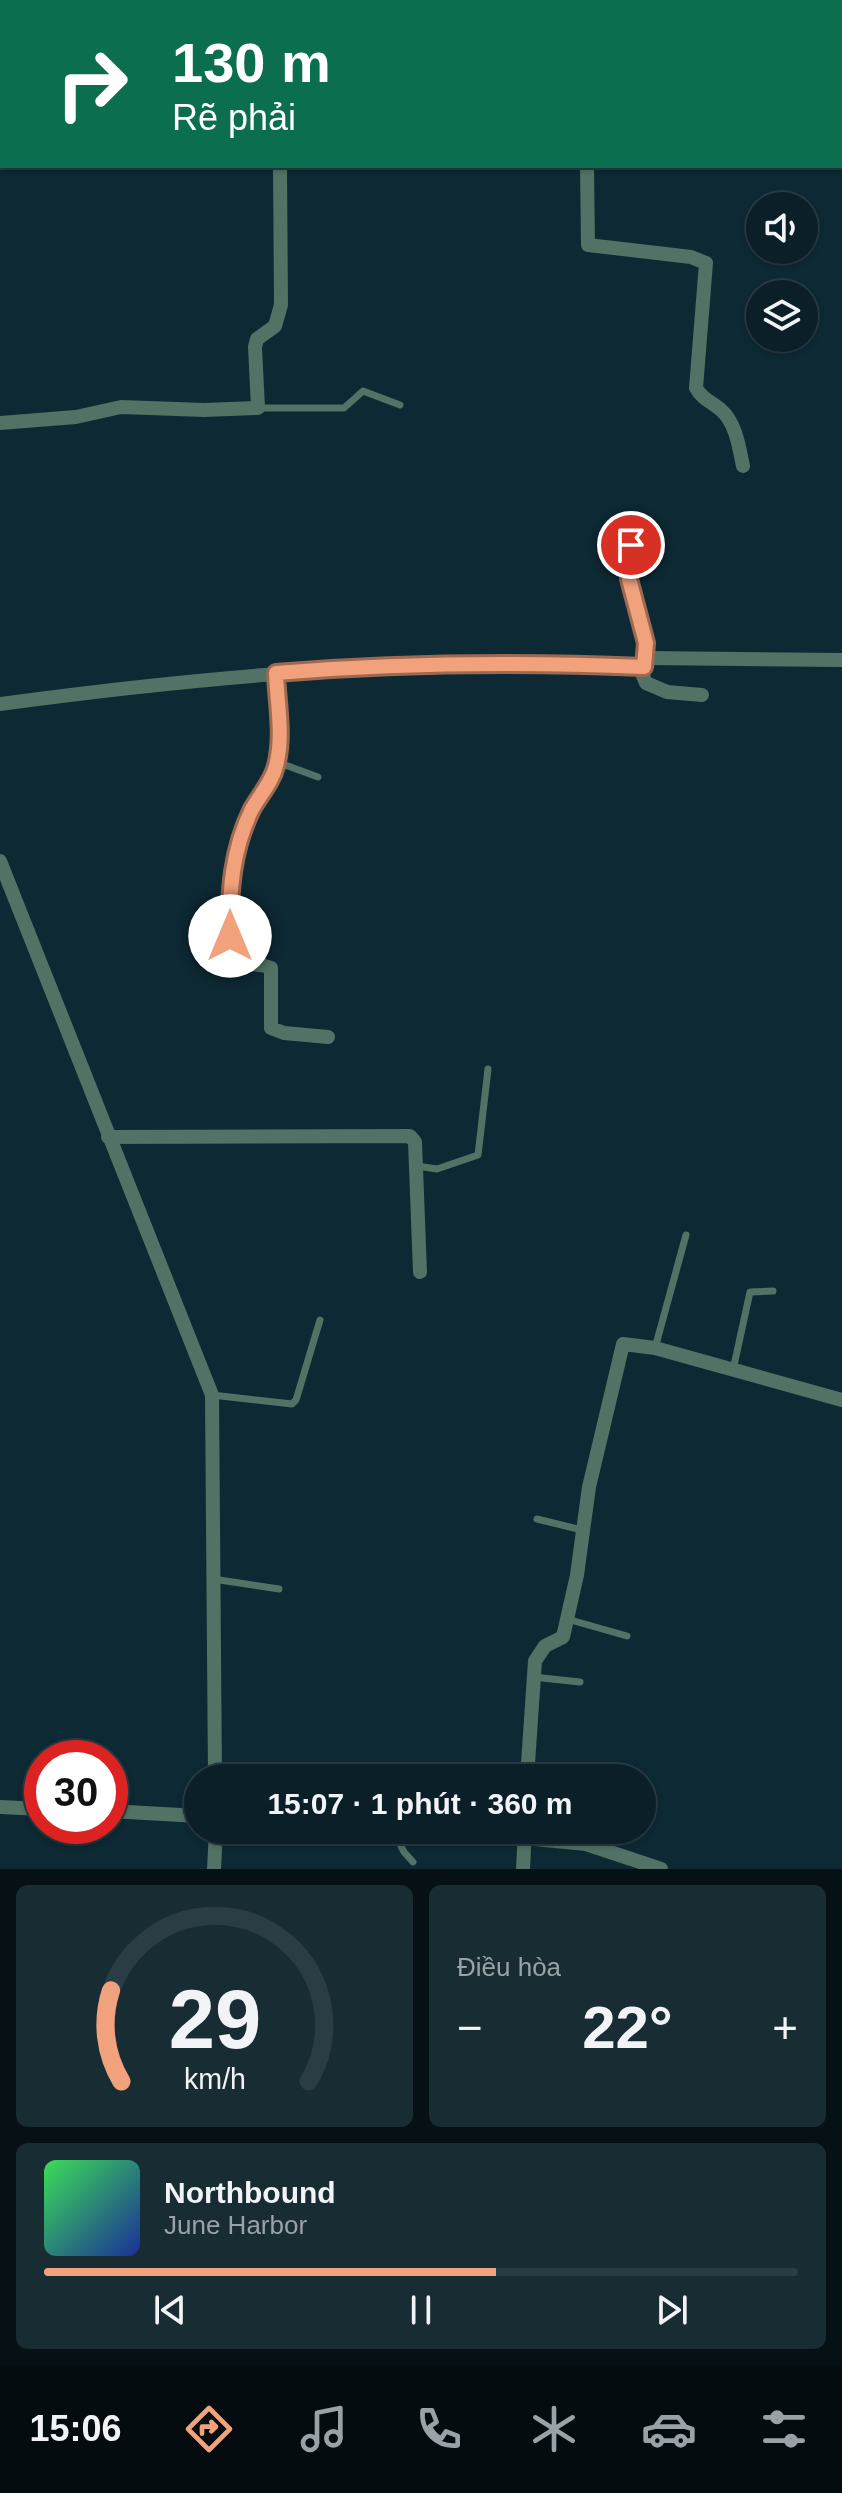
<!DOCTYPE html>
<html lang="vi">
<meta charset="utf-8">
<style>
body{margin:0;font-family:Arial,sans-serif;background:#182c33;color:#f1f3f6;height:100vh;display:flex;flex-direction:column;font-size:30px;white-space:nowrap}
*{box-sizing:border-box;margin:0}
p{font-size:26px;color:#99a2a7}
.icon{flex:none;width:44px;height:44px;fill:none;stroke:currentColor;stroke-width:2;stroke-linecap:round;stroke-linejoin:round}
.map{position:relative;height:1869px;overflow:hidden}
.details{display:flex;flex-direction:column;gap:16px;padding:16px;background:#061115;flex:1}
.details>*{flex:none}
.banner{position:absolute;left:0px;top:0px;width:842px;height:168px;box-shadow:0 2px 6px #0004,0 0 0 2px #2a3d44;background:#0b6e4f;color:#fff;overflow:hidden}
.tools{position:absolute;left:746px;top:192px;display:grid;gap:16px}
.tools a{display:grid;place-items:center;width:72px;height:72px;border-radius:50%;background:#0a1f27;box-shadow:0 2px 6px #0004,0 0 0 2px #2a3d44;font-size:40px}
.speed{position:absolute;left:24px;top:1740px;display:flex;gap:16px;font-size:40px;font-weight:700;text-align:center}
.speed>*{display:grid;place-content:center;width:104px;height:104px;border-radius:50%;background:#0a1f27;box-shadow:0 2px 6px #0004,0 0 0 2px #2a3d44;line-height:1}
.speed .limit{border:12px solid #d22;background:#fff;color:#111}
.pin{position:absolute;display:grid;place-items:center;width:68px;height:68px;color:#fff;margin:-34px;border:4px solid #fff;border-radius:50%;box-shadow:0 2px 8px #0007}
.me{position:absolute;width:88px;margin:-44px;rotate:0deg;stroke-linejoin:round;filter:drop-shadow(0 0 6px #0008)}
.turn{display:flex;align-items:center;gap:28px;height:168px;padding:0 40px;font-size:36px}
.turn .icon{width:104px;height:104px;stroke-width:2.5}
.turn b{display:block;font-size:56px;line-height:68px}
.big{font-size:60px;font-weight:600;line-height:1.1}
.details .card{flex:1;display:flex;flex-direction:column;justify-content:center;gap:12px;min-width:0;padding:0 28px;border-radius:12px;background:#182c33}
.details .dial{align-items:center;gap:0}
.dial svg{height:208px;overflow:visible;fill:none;stroke:#2a3d44;stroke-width:7;stroke-linecap:round;text-anchor:middle}
.dial text{fill:#f1f3f6;stroke:none}
.song{display:flex;align-items:center;gap:24px}
.cover{width:96px;height:96px;border-radius:12px;background:linear-gradient(135deg,hsl(130 70% 55%),hsl(230 70% 35%))}
.played{height:8px;border-radius:4px;background:linear-gradient(90deg,#f1a17c 60%,#2a3d44 60%)}
.keys{display:flex;justify-content:space-around;direction:ltr}
.heat{display:flex;justify-content:space-between;align-items:center;font-size:44px;direction:ltr}
.details .tiles{flex:1;display:grid;gap:16px;grid-template-columns:1fr 1fr}
.card:last-child{grid-column:span 2}
.trip{position:absolute;left:184px;top:1764px;width:472px;height:80px;border-radius:40px;background:#0a1f27;box-shadow:0 2px 6px #0004,0 0 0 2px #2a3d44;font-weight:600;line-height:80px;text-align:center}
.dock{display:flex;height:128px;justify-content:space-around;align-items:center;background:#040c10;color:#99a2a7}
.dock .icon{width:56px;height:56px}
.dock .current{color:#f1a17c}
.dock b{font-size:36px;color:#f1f3f6}
.map>svg:first-child{display:block}
.lines{fill:none;stroke-linecap:round;stroke-linejoin:round}
.service{stroke:#517264;stroke-width:7}
.minor{stroke:#517264;stroke-width:14}
.route-casing{stroke:#9d6951;stroke-width:20}
.route{stroke:#f1a17c;stroke-width:14}
</style>
<div class="map">
<svg width="842" height="1869" viewBox="0 0 842 1869">
<rect width="100%" height="100%" fill="#0d2934"/>
<g class="lines">
<!-- service -->
<g class="service">
<path d="M486 0V2"/>
<path d="M258 408H344L363 391 400 405"/>
<path d="M277 762 318 777"/>
<path d="M417 1166 437 1169 478 1155 488 1069"/>
<path d="M655 1348 686 1235"/>
<path d="M733 1370 750 1292 773 1291"/>
<path d="M212 1395 292 1404 296 1400 320 1320"/>
<path d="M537 1519 582 1530"/>
<path d="M213 1579 279 1589"/>
<path d="M567 1619 627 1636"/>
<path d="M533 1677 580 1682"/>
<path d="M393 1830 404 1852 413 1862"/>
</g>
<!-- minor -->
<g class="minor">
<path d="M386 2 387 0"/>
<path d="M585 2V0"/>
<path d="M587 166 588 245 691 257 706 263 696 388C702 399 712 402 721 410 736 423 739 447 743 466"/>
<path d="M0 423 76 417 121 407 204 410 258 408 255 347 257 339 275 326 281 305 280 166"/>
<path d="M636 526 629 579 646 643 643 676 646 683 667 692 702 695"/>
<path d="M644 658 842 660"/>
<path d="M276 673C277 704 283 735 276 765 272 783 258 797 250 814 230 859 229 904 230 953 237 969 258 961 271 968V1028L284 1033 328 1037"/>
<path d="M0 704C214 675 428 657 644 667"/>
<path d="M0 861 212 1395 215 1778"/>
<path d="M108 1137 410 1136 415 1142 420 1272"/>
<path d="M527 1778 535 1661 545 1646 563 1637 577 1575 589 1487 623 1344 655 1348 842 1400"/>
<path d="M0 1807 42 1809"/>
<path d="M110 1811 198 1816"/>
<path d="M443 1830 586 1844 661 1869"/>
<path d="M214 1869 216 1830"/>
<path d="M523 1869 525 1830"/>
</g>
</g>
<g class="lines">
<!-- route casing -->
<g class="route-casing">
<path id="route" d="M230 936C229 891 232 850 252 809 260 795 272 782 276 766 284 735 277 704 276 673 398 663 521 662 644 667L646 643 629 579 631 545"/>
</g>
<!-- route -->
<use href="#route" class="route"/>
</g>
</svg>
<div class="tools">
<a><svg class="icon" aria-label="sound" viewBox="0 0 24 24"><path d="M4 9h4l5-4v14l-5-4H4zM17 9q2 3 0 6"/></svg></a>
<a><svg class="icon" aria-label="layers" viewBox="0 0 24 24"><path d="M12 4l9 5-9 5-9-5zM3 14l9 5 9-5"/></svg></a>
</div>
<div class="speed"><div class="limit">30</div></div>
<div class="pin" style="left:631px;top:545px;background:#d93025"><svg class="icon" aria-label="arrive" viewBox="0 0 24 24"><path d="M6 21V4h12l-3 4 3 4H6"/></svg></div>
<svg class="me" style="left:230px;top:936px" viewBox="-20 -20 40 40"><circle r="19" fill="#fff"/><path d="M0-13L10 11 0 6-10 11z" fill="#f1a17c"/></svg>
<div class="trip">15:07 · 1 phút · 360 m</div>
<div class="banner">
<div class="turn"><svg class="icon" aria-label="right" viewBox="0 0 24 24"><path d="M7 20v-9h11M14 6l5 5-5 5"/></svg><div><b>130 m</b>Rẽ phải</div></div>
</div>
</div>
<section class="details">
<div class="tiles">
<div class="card dial"><svg viewBox="0 0 100 80">
<path d="M14 69A42 42 0 1 1 86 69"/>
<path d="M14 69A42 42 0 0 1 10 34" stroke="#f1a17c"/>
<text x="50" y="56" font-size="32" font-weight="700">29</text>
<text x="50" y="72" font-size="11">km/h</text>
</svg></div>
<div class="card"><p>Điều hòa</p>
<div class="heat"><a>−</a><b class="big">22°</b><a>+</a></div>
</div>
<div class="card">
<div class="song"><i class="cover"></i><div><b>Northbound</b><p>June Harbor</p></div></div>
<div class="played"></div>
<div class="keys"><svg class="icon" aria-label="previous" viewBox="0 0 24 24"><path d="M18 5L8 12l10 7zM5 5v14"/></svg><svg class="icon" aria-label="pause" viewBox="0 0 24 24"><path d="M8 5v14M16 5v14"/></svg><svg class="icon" aria-label="next" viewBox="0 0 24 24"><path d="M6 5l10 7-10 7zM19 5v14"/></svg></div>
</div>
</div>
</section>
<nav class="dock">
<b>15:06</b>
<svg class="icon current" aria-label="directions" viewBox="0 0 24 24"><path d="M12 3l9 9-9 9-9-9zM9 14v-3h6M13 9l2 2-2 2"/></svg>
<svg class="icon" aria-label="music" viewBox="0 0 24 24"><path d="M9 18V5l10-2v13"/><circle cx="6" cy="18" r="3"/><circle cx="16" cy="16" r="3"/></svg>
<svg class="icon" aria-label="phone" viewBox="0 0 24 24"><path d="M5 4h4l2 5-3 2q2 4 5 5l2-3 5 2v4C11 20 4 13 5 4z"/></svg>
<svg class="icon" aria-label="climate" viewBox="0 0 24 24"><path d="M12 3v18M4 7l16 10M4 17L20 7"/></svg>
<svg class="icon" aria-label="car" viewBox="0 0 24 24"><path d="M5 17H2v-5l4-1 3-4h7l3 4 3 1v5h-3M9 17h6M6 11h13"/><circle cx="7" cy="17" r="2"/><circle cx="17" cy="17" r="2"/></svg>
<svg class="icon" aria-label="filters" viewBox="0 0 24 24"><path d="M4 7h16M4 17h16"/><circle cx="9" cy="7" r="2"/><circle cx="15" cy="17" r="2"/></svg>
</nav>
